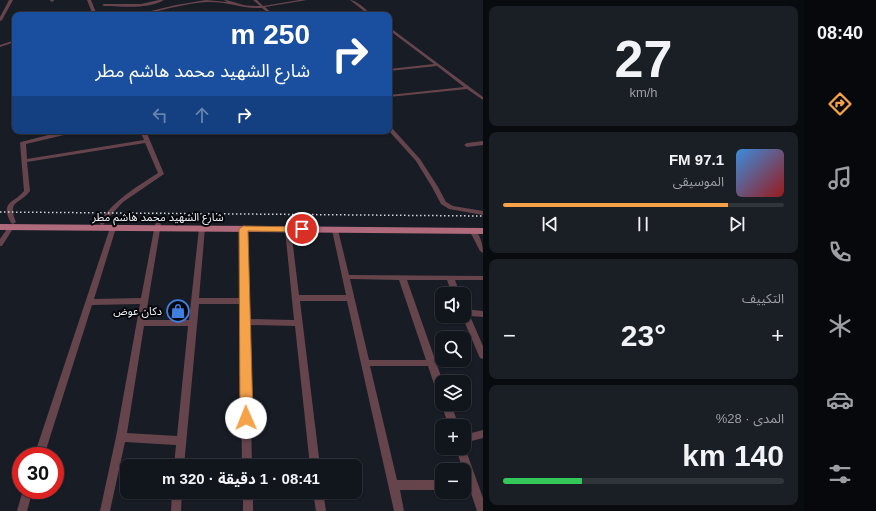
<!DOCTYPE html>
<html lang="ar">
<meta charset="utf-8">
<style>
body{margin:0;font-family:Helvetica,"Noto Sans Arabic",sans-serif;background:#1a1e25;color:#f1f3f6;direction:rtl;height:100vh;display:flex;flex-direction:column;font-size:15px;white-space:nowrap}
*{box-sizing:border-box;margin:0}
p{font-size:13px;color:#9c9fa3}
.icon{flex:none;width:22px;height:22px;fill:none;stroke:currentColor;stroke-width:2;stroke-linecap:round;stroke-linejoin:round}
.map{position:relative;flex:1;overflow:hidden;direction:ltr}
.drawer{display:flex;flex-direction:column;gap:6px;padding:6px;background:#090c0f;width:321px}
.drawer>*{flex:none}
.top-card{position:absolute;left:12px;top:12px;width:380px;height:122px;border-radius:8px;box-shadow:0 1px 3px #0004,0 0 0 1px #30343b;direction:rtl;background:#1a4fa0;color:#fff;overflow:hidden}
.fabs{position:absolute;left:435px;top:287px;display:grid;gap:8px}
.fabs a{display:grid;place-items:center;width:36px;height:36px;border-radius:8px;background:#11151c;box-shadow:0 1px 3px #0004,0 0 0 1px #30343b;font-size:20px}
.speed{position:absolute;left:12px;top:447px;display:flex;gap:8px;font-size:20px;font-weight:700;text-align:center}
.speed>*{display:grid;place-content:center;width:52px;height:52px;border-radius:50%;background:#11151c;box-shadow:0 1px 3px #0004,0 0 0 1px #30343b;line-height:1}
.speed .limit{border:6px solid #d22;background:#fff;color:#111}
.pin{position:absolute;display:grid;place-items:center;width:34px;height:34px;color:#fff;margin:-17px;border:2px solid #fff;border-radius:50%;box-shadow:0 1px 4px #0007}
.me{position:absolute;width:44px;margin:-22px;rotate:359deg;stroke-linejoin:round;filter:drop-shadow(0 0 3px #0008)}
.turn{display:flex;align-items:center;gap:14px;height:84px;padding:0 16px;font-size:18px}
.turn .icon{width:52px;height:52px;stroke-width:2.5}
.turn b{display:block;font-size:28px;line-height:34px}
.lanes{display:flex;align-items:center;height:38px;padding:0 16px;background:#0003;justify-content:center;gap:20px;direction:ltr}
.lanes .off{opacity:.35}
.big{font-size:30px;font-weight:700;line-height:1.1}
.drawer .widget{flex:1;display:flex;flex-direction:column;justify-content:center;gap:6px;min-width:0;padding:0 14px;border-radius:8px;background:#1a1e25}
.drawer .dial{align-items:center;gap:0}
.dial b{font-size:52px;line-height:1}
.song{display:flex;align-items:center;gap:12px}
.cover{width:48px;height:48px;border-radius:6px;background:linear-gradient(135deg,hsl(210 70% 55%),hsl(0 70% 35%))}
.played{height:4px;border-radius:2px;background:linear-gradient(90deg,#f6a248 80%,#30343b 80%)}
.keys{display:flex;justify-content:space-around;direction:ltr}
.heat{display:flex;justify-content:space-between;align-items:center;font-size:22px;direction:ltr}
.charge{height:6px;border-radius:3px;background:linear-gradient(90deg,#34c759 28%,#30343b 0)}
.trip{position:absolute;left:120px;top:459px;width:242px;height:40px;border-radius:8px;background:#11151c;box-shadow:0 1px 3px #0004,0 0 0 1px #30343b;font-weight:700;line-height:40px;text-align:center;direction:rtl}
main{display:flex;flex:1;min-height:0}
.menu{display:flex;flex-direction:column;width:72px;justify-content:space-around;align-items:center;background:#07080b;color:#9c9fa3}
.menu .icon{width:28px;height:28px}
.menu .active{color:#f6a248}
.menu b{font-size:18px;color:#f1f3f6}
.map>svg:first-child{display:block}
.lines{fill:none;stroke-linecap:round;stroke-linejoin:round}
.minor{fill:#66444c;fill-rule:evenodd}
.major{fill:#af6a7c;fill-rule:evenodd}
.rail{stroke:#d3d7de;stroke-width:1.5;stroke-dasharray:1.5 2.5;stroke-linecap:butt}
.route{fill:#f6a248;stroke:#a0692f}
.labels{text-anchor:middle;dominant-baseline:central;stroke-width:4;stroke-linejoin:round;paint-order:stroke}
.street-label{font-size:11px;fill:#f0f4fa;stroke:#05070a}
.poi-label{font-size:11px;fill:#f0f4fa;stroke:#05070a;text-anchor:end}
</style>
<main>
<nav class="menu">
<b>08:40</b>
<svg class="icon active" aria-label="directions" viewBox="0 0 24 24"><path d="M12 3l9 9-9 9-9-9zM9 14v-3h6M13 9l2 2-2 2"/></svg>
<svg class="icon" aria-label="music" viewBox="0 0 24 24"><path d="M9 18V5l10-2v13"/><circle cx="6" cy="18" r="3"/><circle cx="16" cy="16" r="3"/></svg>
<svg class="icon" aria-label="phone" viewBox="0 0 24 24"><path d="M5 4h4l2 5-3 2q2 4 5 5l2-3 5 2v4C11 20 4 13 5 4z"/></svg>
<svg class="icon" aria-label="climate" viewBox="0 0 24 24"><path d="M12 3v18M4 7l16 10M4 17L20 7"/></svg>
<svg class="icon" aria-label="car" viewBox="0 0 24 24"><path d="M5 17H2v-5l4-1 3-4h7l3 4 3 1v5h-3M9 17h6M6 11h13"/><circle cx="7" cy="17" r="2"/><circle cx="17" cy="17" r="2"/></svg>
<svg class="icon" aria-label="filters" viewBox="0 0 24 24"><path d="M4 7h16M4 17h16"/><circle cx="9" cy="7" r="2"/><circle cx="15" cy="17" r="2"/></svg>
</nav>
<section class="drawer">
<div class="widget dial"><b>27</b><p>km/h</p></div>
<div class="widget">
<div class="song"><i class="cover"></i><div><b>97.1 FM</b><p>الموسيقى</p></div></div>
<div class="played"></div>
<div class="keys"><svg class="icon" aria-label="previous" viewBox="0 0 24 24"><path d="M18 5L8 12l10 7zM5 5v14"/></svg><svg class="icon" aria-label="pause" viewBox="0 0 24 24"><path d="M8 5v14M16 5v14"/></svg><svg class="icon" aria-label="next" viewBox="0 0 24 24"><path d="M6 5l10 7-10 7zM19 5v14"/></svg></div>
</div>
<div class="widget"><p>التكييف</p>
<div class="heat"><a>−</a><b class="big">23°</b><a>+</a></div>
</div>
<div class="widget"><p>المدى · 28%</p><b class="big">140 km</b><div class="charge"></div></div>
</section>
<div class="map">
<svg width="483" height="511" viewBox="0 0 483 511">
<rect width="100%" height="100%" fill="#171c25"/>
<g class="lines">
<!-- minor -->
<g class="minor">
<path d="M9 0H13L2 20 0 21V17Z"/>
<path d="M50 0H54V1L51 2Z"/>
<path d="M87 0H91L97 15H93Z"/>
<path d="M159 0H164C146 10 123 6 104 6L102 5 104 4H141Z"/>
<path d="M206 0 227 2 224 0C229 0 232 2 237 3 244 6 252 6 260 6L253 0H257L263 6 299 0H307L265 7 274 15H270L262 8C243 9 226 1 207 2 191 3 174 7 158 11 150 13 143 15 134 15L176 5Z"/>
<path d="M350 0C356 0 369 11 370 15L366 13 335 15 364 11Z"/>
<path d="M389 27 483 97V100L467 89 389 97V95L464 87 437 66 389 71V69L434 64 389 30Z"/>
<path d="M15 40V42L0 47V45Z"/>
<path d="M389 126 391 127 420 159 438 187 446 202 453 206 483 211V215L449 209 441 204 432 187 416 161 389 131Z"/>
<path d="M64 131H104L105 132 102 134 92 131 89 133 64 135 26 144 27 159 144 140 140 131H146L164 174 123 202 110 216 104 224 102 225 99 223C114 200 135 188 158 173L145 143 27 162 30 191C19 205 7 200 16 222L13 224 11 223C0 201 13 204 24 191L20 143 21 142Z"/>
<path d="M483 141V145L467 147 464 145 467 143Z"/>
<path d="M158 222 161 224 145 320H189L199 228 202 226 205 228 199 298H240V229L243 227 246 229 249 319 294 320 285 229 288 227 291 229 299 295H346L332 230 335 228 338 230 349 275 483 276V280H455L460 294H452L447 280H407L443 382 442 397 439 396 437 393 428 366H370L397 480H442V490H400L404 511H394L347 301H300L320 466H310L295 326 249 325 252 466H242L240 304H199L184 466H174L176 445 125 442 110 511H100L116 437 140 304 92 305 44 456H34L110 228 113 226 116 228 94 299 141 298 155 224ZM350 279 399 280 426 360H369ZM144 326H188L177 436 127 433Z"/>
<path d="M11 225 14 227 2 246H0V239L9 226Z"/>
<path d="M472 228C480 232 483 245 483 253L480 251 469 230Z"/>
<path d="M464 309 483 311V317L470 316 483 346V359L480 358 479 356 462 316H464Z"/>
<path d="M442 403V404H451L459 426H449L441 404Z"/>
<path d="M483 430V438L464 443V435Z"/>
<path d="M464 445 483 498V511H477L470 490H464V480H466L456 448H464Z"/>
<path d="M23 490H33L27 511H17Z"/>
<path d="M172 492H182L181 511H171Z"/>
<rect x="243" y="492" width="10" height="19"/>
<path d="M313 492H323L326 511H316Z"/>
</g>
<!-- major -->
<path class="major" d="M0 224 483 228V234L0 230Z"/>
<!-- rail -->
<path class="rail" d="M0 212 483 216"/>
</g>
<!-- route -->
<path class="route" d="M243 226 302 227 306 229 302 232 248 231 253 418 251 422 246 423 242 422 240 418 239 229Z"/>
<!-- icons -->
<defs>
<g id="shop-ring" transform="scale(1.15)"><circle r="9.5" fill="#05070a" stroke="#3f7fe0" stroke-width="1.5"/><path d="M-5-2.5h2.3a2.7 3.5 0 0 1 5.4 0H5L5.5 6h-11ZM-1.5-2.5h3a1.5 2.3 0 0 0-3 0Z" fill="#3f7fe0"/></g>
</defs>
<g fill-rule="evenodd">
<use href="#shop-ring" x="178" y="311"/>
</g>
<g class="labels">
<!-- street labels -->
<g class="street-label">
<text x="158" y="217">شارع الشهيد محمد هاشم مطر</text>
</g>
<!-- poi labels -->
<g class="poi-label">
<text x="162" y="311">دكان عوض</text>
</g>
</g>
</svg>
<div class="fabs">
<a><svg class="icon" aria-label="sound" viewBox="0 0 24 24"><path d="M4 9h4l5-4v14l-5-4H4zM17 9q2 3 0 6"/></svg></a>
<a><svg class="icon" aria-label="search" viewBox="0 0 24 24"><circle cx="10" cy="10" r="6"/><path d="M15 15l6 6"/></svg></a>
<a><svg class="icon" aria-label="layers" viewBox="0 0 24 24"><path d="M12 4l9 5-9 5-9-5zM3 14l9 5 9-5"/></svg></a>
<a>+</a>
<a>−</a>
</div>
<div class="speed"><div class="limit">30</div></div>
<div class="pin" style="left:302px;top:229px;background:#d93025"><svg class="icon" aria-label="arrive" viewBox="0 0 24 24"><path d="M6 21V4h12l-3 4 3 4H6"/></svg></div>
<svg class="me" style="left:246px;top:418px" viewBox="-20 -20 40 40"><circle r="19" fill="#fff"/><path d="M0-13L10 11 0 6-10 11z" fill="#f6a248"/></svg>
<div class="trip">08:41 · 1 دقيقة · 320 m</div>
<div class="top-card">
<div class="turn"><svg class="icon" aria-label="right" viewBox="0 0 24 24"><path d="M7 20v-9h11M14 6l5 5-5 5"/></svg><div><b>250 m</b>شارع الشهيد محمد هاشم مطر</div></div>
<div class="lanes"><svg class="icon off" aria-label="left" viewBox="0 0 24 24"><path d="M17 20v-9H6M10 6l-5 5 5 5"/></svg><svg class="icon off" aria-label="ahead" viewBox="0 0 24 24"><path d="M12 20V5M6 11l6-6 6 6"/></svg><svg class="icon" aria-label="right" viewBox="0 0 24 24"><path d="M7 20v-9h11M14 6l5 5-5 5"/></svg></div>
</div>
</div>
</main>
